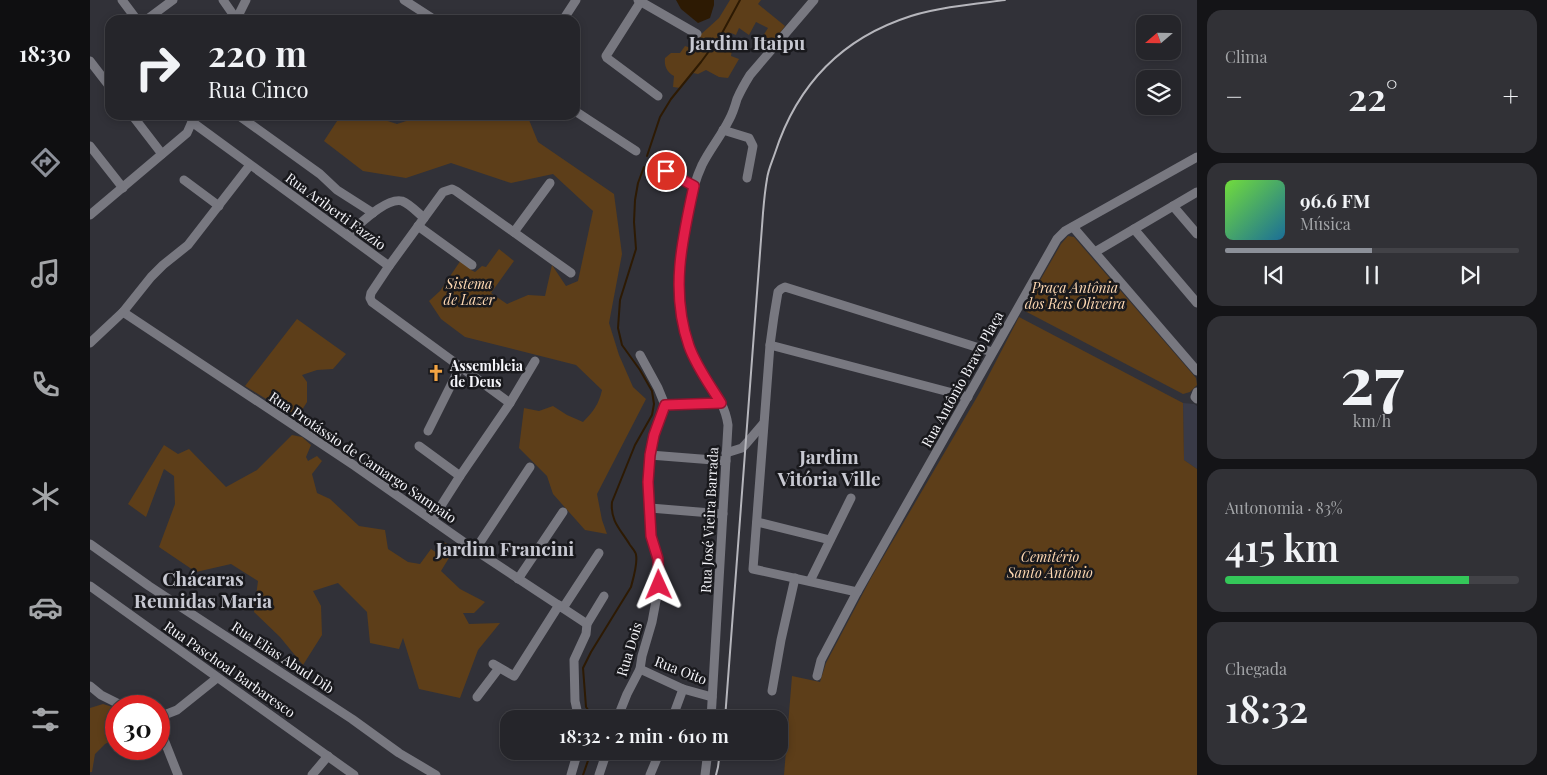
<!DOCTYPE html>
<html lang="pt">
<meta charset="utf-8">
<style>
body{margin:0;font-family:"Playfair Display",serif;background:#313136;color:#f1f3f6;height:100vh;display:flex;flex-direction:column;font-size:19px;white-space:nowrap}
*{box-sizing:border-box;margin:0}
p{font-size:16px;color:#a3a5a8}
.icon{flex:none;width:28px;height:28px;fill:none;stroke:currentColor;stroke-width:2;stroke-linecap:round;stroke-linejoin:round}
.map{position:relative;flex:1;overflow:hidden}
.panel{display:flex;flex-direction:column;gap:10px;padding:10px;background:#141417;width:350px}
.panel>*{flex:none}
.guide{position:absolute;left:15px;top:15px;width:475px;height:105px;border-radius:15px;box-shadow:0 2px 8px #0003,0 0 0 1px #424247;background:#25252a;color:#f1f3f6;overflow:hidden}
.needle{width:32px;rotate:250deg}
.tools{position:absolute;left:1046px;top:15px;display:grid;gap:10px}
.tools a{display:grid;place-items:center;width:45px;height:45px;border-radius:10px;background:#25252a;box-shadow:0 2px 8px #0003,0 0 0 1px #424247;font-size:25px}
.speed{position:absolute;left:15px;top:695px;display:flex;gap:10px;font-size:25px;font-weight:700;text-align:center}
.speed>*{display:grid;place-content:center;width:65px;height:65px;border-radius:50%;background:#25252a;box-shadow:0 2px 8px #0003,0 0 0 1px #424247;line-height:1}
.speed .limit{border:8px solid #d22;background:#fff;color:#111}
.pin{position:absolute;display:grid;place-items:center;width:42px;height:42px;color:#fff;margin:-21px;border:2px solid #fff;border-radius:50%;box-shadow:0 1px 5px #0007}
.me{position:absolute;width:55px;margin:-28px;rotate:359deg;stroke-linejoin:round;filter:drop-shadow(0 0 4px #0008)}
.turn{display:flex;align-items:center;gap:18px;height:105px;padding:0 20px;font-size:22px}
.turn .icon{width:65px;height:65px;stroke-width:2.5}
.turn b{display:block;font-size:35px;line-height:42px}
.big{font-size:38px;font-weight:600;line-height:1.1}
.panel .card{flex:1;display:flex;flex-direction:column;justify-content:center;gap:8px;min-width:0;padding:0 18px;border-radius:15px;background:#313136}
.panel .dial{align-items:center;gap:0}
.dial b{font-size:65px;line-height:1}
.song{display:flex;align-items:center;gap:15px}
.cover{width:60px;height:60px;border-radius:8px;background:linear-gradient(135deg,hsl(100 70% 55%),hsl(200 70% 35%))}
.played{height:5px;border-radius:2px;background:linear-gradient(90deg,#8c9099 50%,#424247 50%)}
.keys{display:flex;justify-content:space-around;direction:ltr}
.heat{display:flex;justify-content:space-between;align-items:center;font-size:28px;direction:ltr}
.charge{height:8px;border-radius:4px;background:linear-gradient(90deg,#34c759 83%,#424247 0)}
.trip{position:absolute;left:410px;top:710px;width:288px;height:50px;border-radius:15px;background:#25252a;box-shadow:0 2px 8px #0003,0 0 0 1px #424247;font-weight:600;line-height:50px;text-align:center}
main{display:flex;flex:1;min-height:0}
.tab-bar{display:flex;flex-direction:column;width:90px;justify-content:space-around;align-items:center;background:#0f0f11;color:#a3a5a8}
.tab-bar .icon{width:35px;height:35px}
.tab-bar .current{color:#8c9099}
.tab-bar b{font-size:22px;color:#f1f3f6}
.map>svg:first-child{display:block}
.built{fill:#393a47}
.green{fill:#5d3e19}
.water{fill:#2d1a03}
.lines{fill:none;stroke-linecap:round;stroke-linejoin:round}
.stream{stroke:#2d1a03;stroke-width:2}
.minor{stroke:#787880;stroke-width:9}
.rail{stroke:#b6b6bc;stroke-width:2}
.route-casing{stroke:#92132f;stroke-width:12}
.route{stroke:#e11d48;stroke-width:9}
.labels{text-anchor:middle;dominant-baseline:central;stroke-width:5;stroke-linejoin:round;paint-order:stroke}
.street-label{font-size:14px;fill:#f4f4f9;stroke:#19191d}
.park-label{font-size:14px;font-style:italic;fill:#fed8b2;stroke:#19191d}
.poi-label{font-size:14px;font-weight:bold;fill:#f4f4f9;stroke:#19191d;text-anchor:start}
.district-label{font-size:19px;font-weight:bold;fill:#c7c8d1;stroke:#19191d}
</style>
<main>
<nav class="tab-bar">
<b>18:30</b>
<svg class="icon current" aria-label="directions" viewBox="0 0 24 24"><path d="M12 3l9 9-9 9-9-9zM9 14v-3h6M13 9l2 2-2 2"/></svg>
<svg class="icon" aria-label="music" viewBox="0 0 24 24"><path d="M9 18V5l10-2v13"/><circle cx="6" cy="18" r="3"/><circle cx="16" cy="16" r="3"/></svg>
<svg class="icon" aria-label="phone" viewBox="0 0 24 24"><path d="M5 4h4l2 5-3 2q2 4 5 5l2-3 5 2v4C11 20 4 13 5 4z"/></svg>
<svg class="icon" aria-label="climate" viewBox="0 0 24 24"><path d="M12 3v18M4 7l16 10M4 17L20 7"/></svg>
<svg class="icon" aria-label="car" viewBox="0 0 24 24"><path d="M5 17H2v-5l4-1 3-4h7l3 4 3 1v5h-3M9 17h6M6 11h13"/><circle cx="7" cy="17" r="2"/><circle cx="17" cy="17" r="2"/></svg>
<svg class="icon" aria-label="filters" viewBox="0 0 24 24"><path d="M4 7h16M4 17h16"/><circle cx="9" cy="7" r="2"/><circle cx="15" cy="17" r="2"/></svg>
</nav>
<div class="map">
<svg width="1107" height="775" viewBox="0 0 1107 775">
<rect width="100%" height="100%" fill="#313138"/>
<!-- built -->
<path class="built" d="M1093 403 1104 404 1107 406V469L1094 460Z"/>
<!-- green -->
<g class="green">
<path d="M640 0H671L668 4 695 26 677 51 668 44 678 28 666 22 659 35 649 28 646 35 641 33 634 45 642 50 641 56 649 59 638 78 629 77 616 70 608 74 603 73 590 88 583 87 584 76C577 72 574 66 575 58L581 53H590L595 46 601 48 608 37 629 18Z"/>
<path d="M251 115H279L307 124 335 115H437L448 142 524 194 532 254 519 323 529 355 543 387 556 399 507 494 512 520 517 534 495 530 463 494 457 476 429 448 434 408 449 411 463 406 477 415 493 422C503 412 509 404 512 390L486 365 375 337 351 319 339 301 350 291 371 260 380 266 381 270 385 272 392 266 396 267 409 249 424 261 401 293 417 304 438 295 455 296 462 265 476 286 488 281 503 211 463 174 421 183 361 163 316 178 273 171 234 141Z"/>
<path d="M978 236 984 237 1106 378 1107 385 1100 392 1093 394 933 310 971 244Z"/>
<path d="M929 317 1093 403 1094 460 1107 469V775H694L702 676 730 682 736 663 781 578 890 392Z"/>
<path d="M207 319 256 354 243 369 227 370 212 375 217 382V402L207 418 155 386Z"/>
<path d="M202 435 212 437 221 445 216 457 218 461 227 456 232 461 222 474 227 493 240 499 269 526 295 530 298 549 318 562 330 564 341 549 347 553 354 542 365 548 351 571 370 589 395 602 384 613H373L379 624 410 623 388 650 370 698 329 689 313 638 309 649 280 643 277 612 248 583 223 591 231 606 232 635 213 665 190 637 164 612 168 581 141 564 106 572 69 547 85 504 84 476 74 469 56 517 38 504 74 445 88 454 99 449 136 487 167 470Z"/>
<path d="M13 704 26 708V725L16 733 25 739 15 744 5 754 2 772H0V708Z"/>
</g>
<!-- water -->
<path class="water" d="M586 0H624V5L620 18 608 23 591 9Z"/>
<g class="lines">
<!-- stream -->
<g class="stream">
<path d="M557 156 570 117 581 99 611 62 631 35 650 0"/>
<path d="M505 719 496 707 493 668 501 652 541 587C543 579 548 563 546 555 546 552 542 548 540 545 531 530 520 521 522 502L545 445 562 415 564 404 562 391 550 370 532 345 528 328 530 300 546 249 544 222 545 200 548 183 554 167"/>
<path d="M493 775 501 752 505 751"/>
</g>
<!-- minor -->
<g class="minor">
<path d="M32 0 47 20"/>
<path d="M133 0 147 20"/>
<path d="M314 0 345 20"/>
<path d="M548 0 607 34"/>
<path d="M551 1 516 56 517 58 568 96"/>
<path d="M56 20 83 0"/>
<path d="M146 20 156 0"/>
<path d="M473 20 486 0"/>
<path d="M0 61 20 87"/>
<path d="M485 111 546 151"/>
<path d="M42 115 72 154"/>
<path d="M148 115 230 174 247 190 283 213"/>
<path d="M102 122 299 266 281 293 280 298 282 302 420 403"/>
<path d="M633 130 659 138 663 146 657 178"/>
<path d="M0 146 33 188"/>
<path d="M563 165 604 186"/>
<path d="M94 180 129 206"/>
<path d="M1083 206 1107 234"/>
<path d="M0 215 97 133 105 115"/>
<path d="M328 226 382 265"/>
<path d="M983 227 1107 371"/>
<path d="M1044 229 1107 303"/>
<path d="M424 232 460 183"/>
<path d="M257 235C269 225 296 197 312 201 320 204 328 213 334 218"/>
<path d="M1005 252 1107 192"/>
<path d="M299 266 353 192 362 189 366 191 481 273"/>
<path d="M33 312 265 466 385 550 497 624"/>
<path d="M0 343 33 312 61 277 73 265 98 245 160 165"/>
<path d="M680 345 878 397"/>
<path d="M1107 392 1105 397 1107 399"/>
<path d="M575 405 631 403"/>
<path d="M338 431 370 367"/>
<path d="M329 446 370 476"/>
<path d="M636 453 652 448 655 445 673 424"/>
<path d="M560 455 636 461"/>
<path d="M560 508 633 514"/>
<path d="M342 520 370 476 420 403 445 361"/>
<path d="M667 522 740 540"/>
<path d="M0 544 59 586 262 719 309 753 346 775"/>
<path d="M385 550 440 467"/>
<path d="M428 579 473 512"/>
<path d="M720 581 761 498"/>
<path d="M0 586 264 775"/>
<path d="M767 592 663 569 680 345 684 316 688 292 691 289 695 287 902 352"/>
<path d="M473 608 509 553"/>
<path d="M403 664 424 676 469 605"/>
<path d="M550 669 593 689 622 697"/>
<path d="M727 676 731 660 767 592 967 239 975 231 1107 157"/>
<path d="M0 686 11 695 33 706"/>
<path d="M682 691 691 640 705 578"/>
<path d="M387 697 409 668"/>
<path d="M69 717 87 710 127 678"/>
<path d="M489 719 485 701 484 660 496 634 497 624 514 596"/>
<path d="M527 719 537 694 550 669 552 656 562 622 569 585 568 559 561 536 558 482 560 455 564 435 575 405 568 388 550 355"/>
<path d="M582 719 593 689"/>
<path d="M621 719 638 425C634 394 607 373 598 344 585 299 588 257 598 212 601 196 605 180 612 165 620 149 631 136 639 120 643 113 645 106 647 99 651 90 655 83 660 75L724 0"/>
<path d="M69 727 88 775"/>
<path d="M222 775 238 756"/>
<path d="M481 775 488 751"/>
<path d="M509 775 517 751"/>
<path d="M560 775 570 751"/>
<path d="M615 775 618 751"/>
</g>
<!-- rail -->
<g class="rail">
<path d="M635 719 673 213C674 201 675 190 677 179 678 170 682 162 685 153 707 85 752 38 821 16 851 7 884 4 915 0"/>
<path d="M626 775 628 767 630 751"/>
</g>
</g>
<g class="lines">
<!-- route casing -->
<g class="route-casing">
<path id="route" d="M569 585 568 559 561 536 558 482 560 455 564 435 575 405 631 403C620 385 606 366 599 346 580 292 592 240 604 186L576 171"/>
</g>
<!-- route -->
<use href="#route" class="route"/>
</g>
<!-- icons -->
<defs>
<g id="church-bare" transform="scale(1.35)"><path d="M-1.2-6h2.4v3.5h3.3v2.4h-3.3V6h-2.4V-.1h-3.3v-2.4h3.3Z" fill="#f3a443" stroke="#19191d" stroke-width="2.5" paint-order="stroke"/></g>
</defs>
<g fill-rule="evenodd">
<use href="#church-bare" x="346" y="373"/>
</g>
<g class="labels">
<!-- street labels -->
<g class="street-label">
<text transform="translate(246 211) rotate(36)">Rua Ariberti Fazzio</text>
<text transform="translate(872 379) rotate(-61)">Rua Antônio Bravo Plaça</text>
<text transform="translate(273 457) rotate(34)">Rua Protássio de Camargo Sampaio</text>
<text transform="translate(619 520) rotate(-87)">Rua José Vieira Barrada</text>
<text transform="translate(539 649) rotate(-73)">Rua Dois</text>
<text transform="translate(193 657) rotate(33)">Rua Elias Abud Dib</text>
<text transform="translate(140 669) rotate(35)">Rua Paschoal Barbaresco</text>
<text transform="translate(591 670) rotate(21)">Rua Oito</text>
</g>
<!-- park labels -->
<g class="park-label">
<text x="379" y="283">Sistema<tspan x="379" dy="16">de Lazer</tspan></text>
<text x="985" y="287">Praça Antônia<tspan x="985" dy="16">dos Reis Oliveira</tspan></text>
<text x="960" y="556">Cemitério<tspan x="960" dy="16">Santo Antônio</tspan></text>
</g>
<!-- poi labels -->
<g class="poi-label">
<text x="360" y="365">Assembleia<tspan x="360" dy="16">de Deus</tspan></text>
</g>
<!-- district labels -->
<g class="district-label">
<text x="657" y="42">Jardim Itaipu</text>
<text x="739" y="456">Jardim<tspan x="739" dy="22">Vitória Ville</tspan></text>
<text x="415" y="548">Jardim Francini</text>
<text x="113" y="578">Chácaras<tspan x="113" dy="22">Reunidas Maria</tspan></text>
</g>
</g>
</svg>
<div class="tools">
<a><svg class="needle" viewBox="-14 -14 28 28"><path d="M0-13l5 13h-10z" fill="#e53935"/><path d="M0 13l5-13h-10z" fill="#a3a5a8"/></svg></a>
<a><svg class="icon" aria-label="layers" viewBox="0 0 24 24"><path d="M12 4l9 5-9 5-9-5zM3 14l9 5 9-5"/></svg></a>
</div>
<div class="speed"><div class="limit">30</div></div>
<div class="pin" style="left:576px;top:171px;background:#d93025"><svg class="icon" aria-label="arrive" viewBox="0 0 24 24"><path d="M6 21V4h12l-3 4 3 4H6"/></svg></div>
<svg class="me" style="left:569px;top:585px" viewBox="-20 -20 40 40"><path d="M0-17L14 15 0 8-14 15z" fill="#e11d48" stroke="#fff" stroke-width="4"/></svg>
<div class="trip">18:32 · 2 min · 610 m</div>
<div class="guide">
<div class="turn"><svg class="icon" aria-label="right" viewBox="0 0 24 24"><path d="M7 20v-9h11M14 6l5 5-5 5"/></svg><div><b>220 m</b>Rua Cinco</div></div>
</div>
</div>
<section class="panel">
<div class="card"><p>Clima</p>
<div class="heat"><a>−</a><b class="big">22°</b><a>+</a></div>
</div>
<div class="card">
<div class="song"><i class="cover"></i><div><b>96.6 FM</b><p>Música</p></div></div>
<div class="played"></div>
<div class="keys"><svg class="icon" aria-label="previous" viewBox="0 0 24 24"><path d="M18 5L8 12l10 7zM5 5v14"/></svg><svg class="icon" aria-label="pause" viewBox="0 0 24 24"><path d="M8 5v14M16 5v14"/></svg><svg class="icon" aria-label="next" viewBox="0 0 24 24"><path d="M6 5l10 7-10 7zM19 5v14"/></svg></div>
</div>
<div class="card dial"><b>27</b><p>km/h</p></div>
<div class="card"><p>Autonomia · 83%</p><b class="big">415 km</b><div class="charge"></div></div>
<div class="card"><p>Chegada</p><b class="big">18:32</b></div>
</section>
</main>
